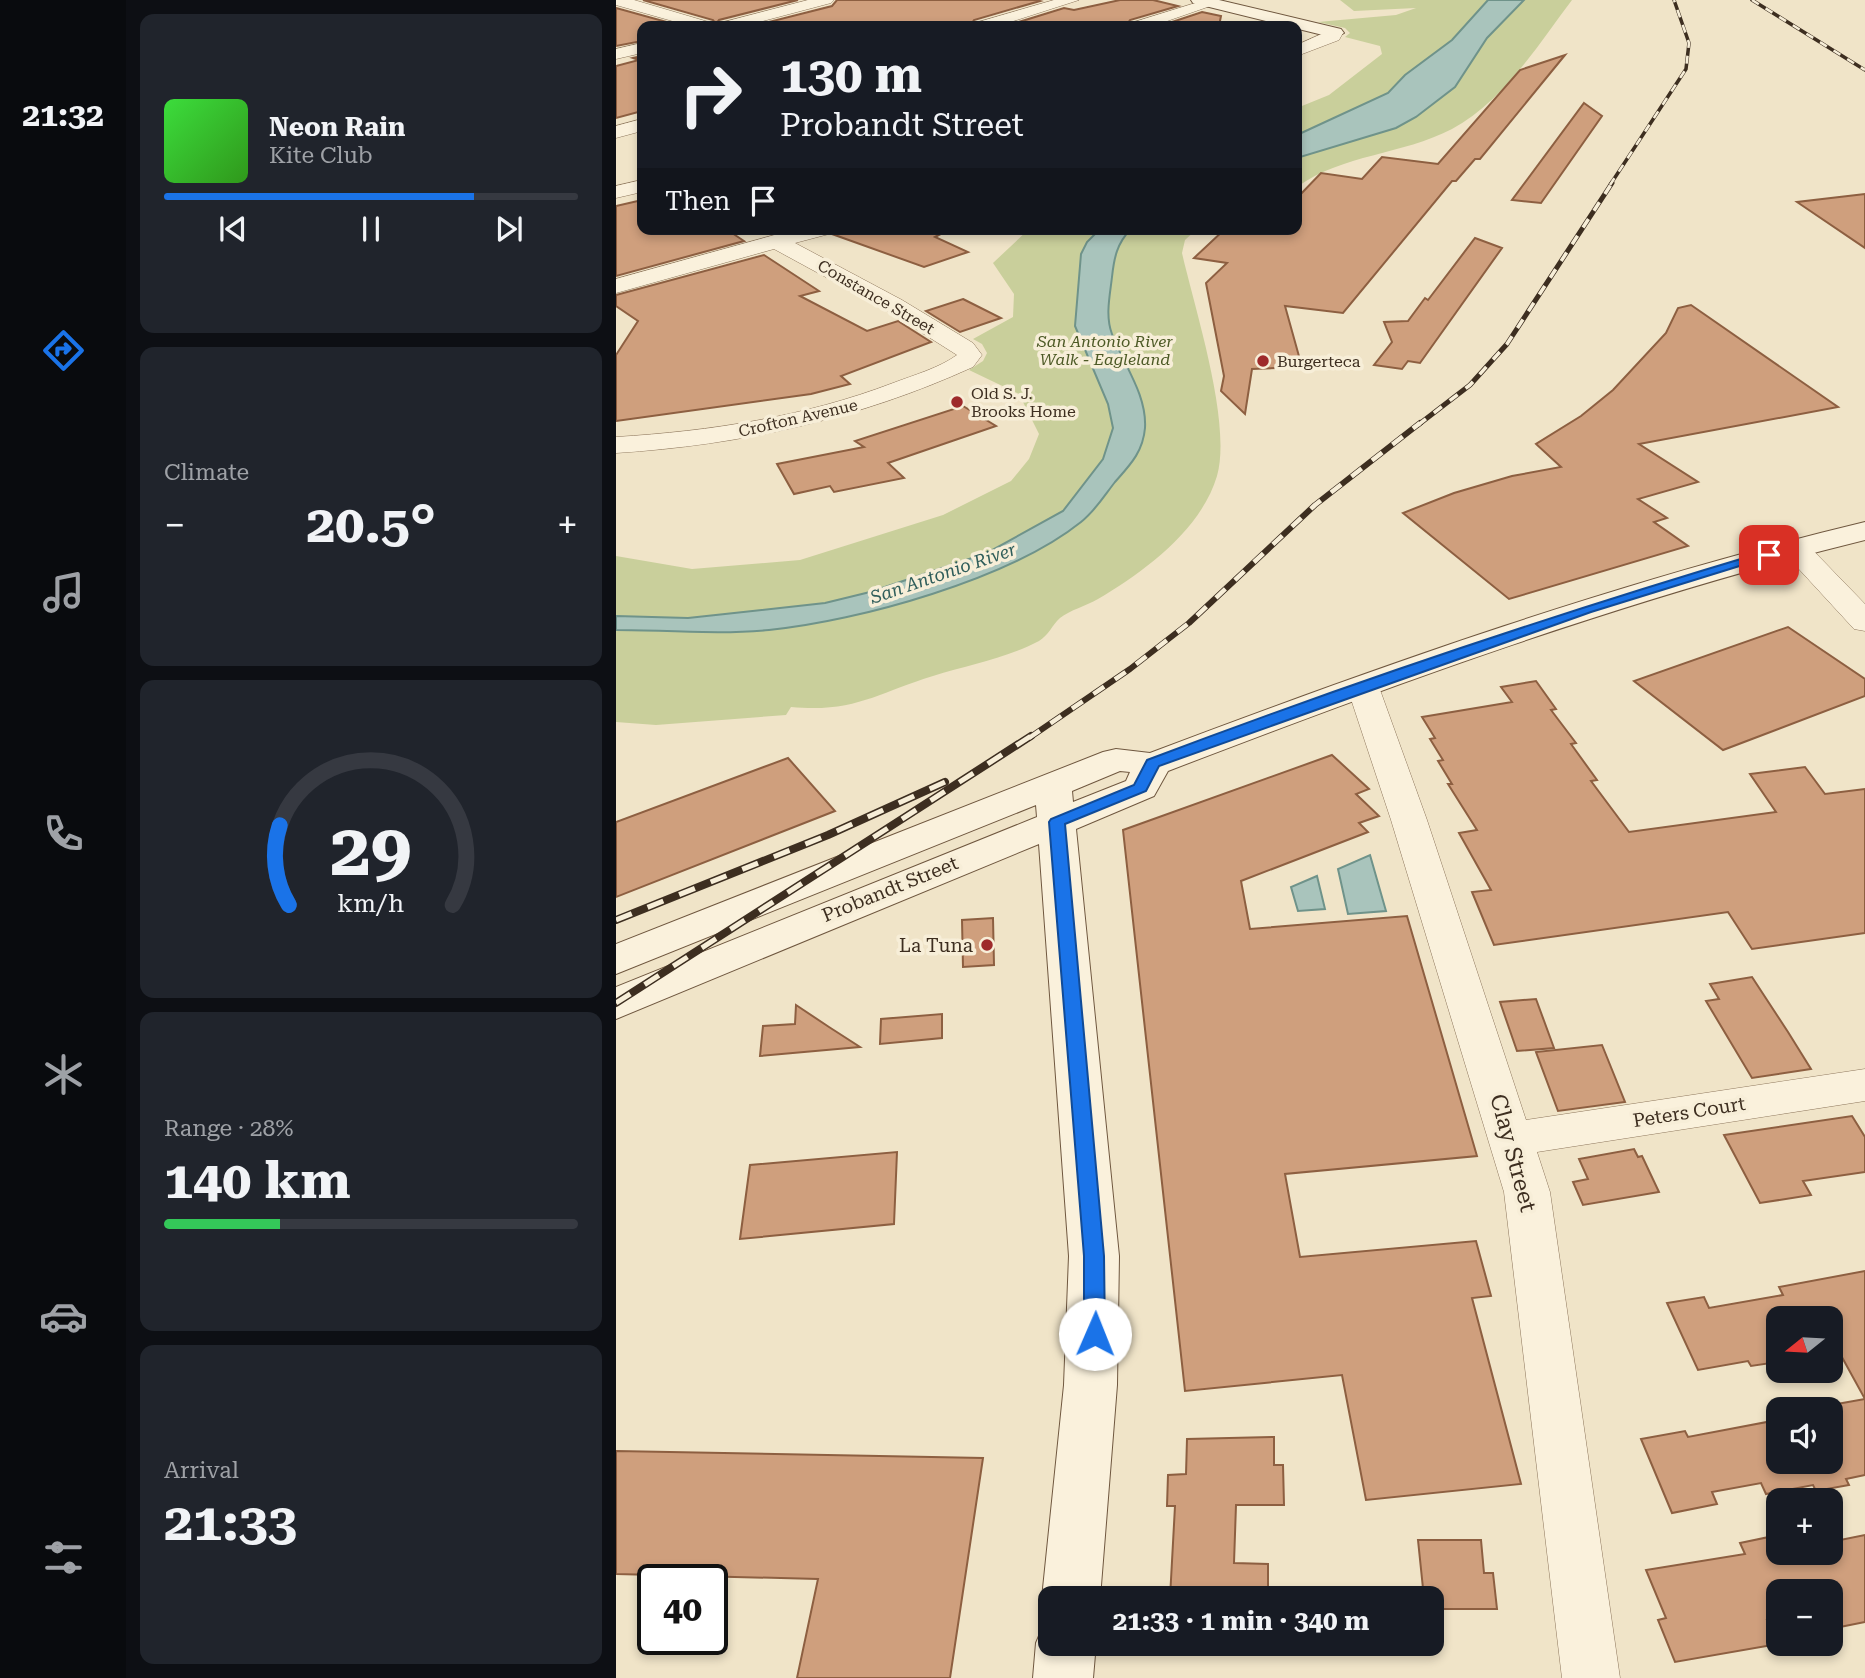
<!DOCTYPE html>
<meta charset="utf-8">
<style>
body{margin:0;font-family:"Roboto Serif",serif;background:#20242c;color:#f1f3f6;height:100vh;display:flex;flex-direction:column;font-size:26px;white-space:nowrap}
*{box-sizing:border-box;margin:0}
p{font-size:23px;color:#9ea1a6}
.icon{flex:none;width:38px;height:38px;fill:none;stroke:currentColor;stroke-width:2;stroke-linecap:round;stroke-linejoin:round}
.map{position:relative;flex:1;overflow:hidden}
.panel{display:flex;flex-direction:column;gap:14px;padding:14px;background:#0d0f14;width:490px}
.panel>*{flex:none}
.top-card{position:absolute;left:21px;top:21px;width:665px;height:214px;border-radius:14px;box-shadow:0 4px 10px #0003;background:#171b24;color:#f1f3f6;overflow:hidden}
.needle{width:46px;rotate:252deg}
.fabs{position:absolute;left:1150px;top:1306px;display:grid;gap:14px}
.fabs a{display:grid;place-items:center;width:77px;height:77px;border-radius:14px;background:#171b24;box-shadow:0 4px 10px #0003;font-size:35px}
.speed{position:absolute;left:21px;top:1564px;display:flex;gap:14px;font-size:35px;font-weight:700;text-align:center}
.speed>*{display:grid;place-content:center;width:91px;height:91px;border-radius:50%;background:#171b24;box-shadow:0 4px 10px #0003;line-height:1}
.speed .limit{border:4px solid #111;border-radius:10px;background:#fff;color:#111}
.pin{position:absolute;display:grid;place-items:center;width:60px;height:60px;color:#fff;margin:-30px;border-radius:14px;box-shadow:0 4px 10px #0006}
.me{position:absolute;width:77px;margin:-38px;rotate:1deg;stroke-linejoin:round;filter:drop-shadow(0 0 5px #0008)}
.turn{display:flex;align-items:center;gap:24px;height:147px;padding:0 28px;font-size:32px}
.turn .icon{width:91px;height:91px;stroke-width:2.5}
.turn b{display:block;font-size:49px;line-height:60px}
.then{display:flex;align-items:center;height:66px;padding:0 28px;background:#0003;gap:14px;font-size:26px}
.big{font-size:52px;font-weight:700;line-height:1.1}
.panel .tile{flex:1;display:flex;flex-direction:column;justify-content:center;gap:10px;min-width:0;padding:0 24px;border-radius:14px;background:#20242c}
.panel .dial{align-items:center;gap:0}
.dial svg{height:182px;overflow:visible;fill:none;stroke:#363941;stroke-width:7;stroke-linecap:round;text-anchor:middle}
.dial text{fill:#f1f3f6;stroke:none}
.song{display:flex;align-items:center;gap:21px}
.cover{width:84px;height:84px;border-radius:10px;background:linear-gradient(135deg,hsl(120 70% 55%),hsl(110 70% 35%))}
.played{height:7px;border-radius:4px;background:linear-gradient(90deg,#1a73e8 75%,#363941 75%)}
.keys{display:flex;justify-content:space-around;direction:ltr}
.heat{display:flex;justify-content:space-between;align-items:center;font-size:38px;direction:ltr}
.charge{height:10px;border-radius:5px;background:linear-gradient(90deg,#34c759 28%,#363941 0)}
.trip{position:absolute;left:422px;top:1586px;width:406px;height:70px;border-radius:14px;background:#171b24;box-shadow:0 4px 10px #0003;font-weight:700;line-height:70px;text-align:center}
main{display:flex;flex:1;min-height:0}
.dock{display:flex;flex-direction:column;width:126px;justify-content:space-around;align-items:center;background:#090b0e;color:#9ea1a6}
.dock .icon{width:49px;height:49px}
.dock .current{color:#1a73e8}
.dock b{font-size:32px;color:#f1f3f6}
.map>svg:first-child{display:block}
.green{fill:#c9cf9b}
.water{fill:#a9c4bc;stroke:#6f938a;stroke-width:2}
.building{fill:#cf9f7d;stroke:#8d5f41;stroke-width:2}
.lines{fill:none;stroke-linecap:round;stroke-linejoin:round}
.street-casing{stroke:#8d765c;stroke-width:1}
.secondary-casing{stroke:#6f573f;stroke-width:2}
.street{fill:#faf1dc;fill-rule:evenodd}
.secondary{fill:#faf1dc;fill-rule:evenodd}
.rail-far3-casing{stroke:#3d2e20;stroke-width:3.5}
.rail-far2-casing{stroke:#3d2e20;stroke-width:5}
.rail-far1-casing{stroke:#3d2e20;stroke-width:6}
.rail-casing{stroke:#3d2e20;stroke-width:8}
.rail-far3{stroke:#f7eed8;stroke-width:2.5;stroke-dasharray:8;stroke-linecap:butt}
.rail-far2{stroke:#f7eed8;stroke-width:3.5;stroke-dasharray:10;stroke-linecap:butt}
.rail-far1{stroke:#f7eed8;stroke-width:4.5;stroke-dasharray:13;stroke-linecap:butt}
.rail{stroke:#f7eed8;stroke-width:5;stroke-dasharray:17;stroke-linecap:butt}
.route{fill:#1a73e8;stroke:#114b97;stroke-width:2}
.poi-dot{fill:#9e2a2b;stroke:#f7eed8;stroke-width:2.5}
.labels{text-anchor:middle;dominant-baseline:central;stroke-width:7;stroke-linejoin:round;paint-order:stroke}
.far-street-label{font-size:16px;fill:#3d2e20;stroke:#f7eed8}
.far-park-label{font-size:16px;font-style:italic;fill:#4d5a26;stroke:#f7eed8}
.far-poi-label{font-size:16px;fill:#3d2e20;stroke:#f7eed8;text-anchor:start}
.far-water-label{font-size:18px;font-style:italic;fill:#2f5d5a;stroke:#f7eed8}
.street-label{font-size:19px;fill:#3d2e20;stroke:#f7eed8}
.poi-label{font-size:19px;fill:#3d2e20;stroke:#f7eed8;text-anchor:end}
.near-street-label{font-size:23px;fill:#3d2e20;stroke:#f7eed8}
</style>
<main>
<nav class="dock">
<b>21:32</b>
<svg class="icon current" aria-label="directions" viewBox="0 0 24 24"><path d="M12 3l9 9-9 9-9-9zM9 14v-3h6M13 9l2 2-2 2"/></svg>
<svg class="icon" aria-label="music" viewBox="0 0 24 24"><path d="M9 18V5l10-2v13"/><circle cx="6" cy="18" r="3"/><circle cx="16" cy="16" r="3"/></svg>
<svg class="icon" aria-label="phone" viewBox="0 0 24 24"><path d="M5 4h4l2 5-3 2q2 4 5 5l2-3 5 2v4C11 20 4 13 5 4z"/></svg>
<svg class="icon" aria-label="climate" viewBox="0 0 24 24"><path d="M12 3v18M4 7l16 10M4 17L20 7"/></svg>
<svg class="icon" aria-label="car" viewBox="0 0 24 24"><path d="M5 17H2v-5l4-1 3-4h7l3 4 3 1v5h-3M9 17h6M6 11h13"/><circle cx="7" cy="17" r="2"/><circle cx="17" cy="17" r="2"/></svg>
<svg class="icon" aria-label="filters" viewBox="0 0 24 24"><path d="M4 7h16M4 17h16"/><circle cx="9" cy="7" r="2"/><circle cx="15" cy="17" r="2"/></svg>
</nav>
<section class="panel">
<div class="tile">
<div class="song"><i class="cover"></i><div><b>Neon Rain</b><p>Kite Club</p></div></div>
<div class="played"></div>
<div class="keys"><svg class="icon" aria-label="previous" viewBox="0 0 24 24"><path d="M18 5L8 12l10 7zM5 5v14"/></svg><svg class="icon" aria-label="pause" viewBox="0 0 24 24"><path d="M8 5v14M16 5v14"/></svg><svg class="icon" aria-label="next" viewBox="0 0 24 24"><path d="M6 5l10 7-10 7zM19 5v14"/></svg></div>
</div>
<div class="tile"><p>Climate</p>
<div class="heat"><a>−</a><b class="big">20.5°</b><a>+</a></div>
</div>
<div class="tile dial"><svg viewBox="0 0 100 80">
<path d="M14 69A42 42 0 1 1 86 69"/>
<path d="M14 69A42 42 0 0 1 10 34" stroke="#1a73e8"/>
<text x="50" y="56" font-size="32" font-weight="700">29</text>
<text x="50" y="72" font-size="11">km/h</text>
</svg></div>
<div class="tile"><p>Range · 28%</p><b class="big">140 km</b><div class="charge"></div></div>
<div class="tile"><p>Arrival</p><b class="big">21:33</b></div>
</section>
<div class="map">
<svg width="1249" height="1678" viewBox="0 0 1249 1678">
<rect width="100%" height="100%" fill="#f0e4c8"/>
<!-- green -->
<g class="green">
<path d="M724 0H956C922 45 887 102 836 129 786 155 727 154 681 187V108L713 95 766 54 764 46 729 37 734 33 729 28 702 22 780 15 800 8 738 11Z"/>
<path d="M413 229H581L569 240 566 253C579 310 616 423 601 476 585 530 528 572 482 599 470 606 454 610 444 618 436 625 433 635 423 641 391 658 352 665 317 676 261 693 239 713 175 707L170 715 40 725 0 722V556L76 569 184 560 327 515 395 481 413 459 423 434 403 394 353 370 367 361 371 353 366 344 357 339 397 317 398 294 377 263Z"/>
</g>
<!-- water -->
<g class="water">
<path d="M872 0H908L871 38 839 87 800 117 780 128 681 158V135L772 93 789 75 836 40Z"/>
<path d="M484 229H515C501 243 498 258 496 277 494 295 489 316 496 334 507 364 531 394 529 428 527 452 514 465 499 482 488 496 480 510 465 522 394 579 243 621 153 630 102 635 51 630 0 630V616L72 618 109 614 209 603 254 592 371 553 447 511 487 459 497 428 492 404 459 326 465 254 471 242Z"/>
<path d="M754 855 770 911 732 914 722 869Z"/>
<path d="M701 876 709 909 682 911 675 887Z"/>
</g>
<!-- building -->
<g class="building">
<path d="M27 0H182L103 20 100 24 97 20Z"/>
<path d="M221 0H420L424 1 358 20 354 26H137L216 6Z"/>
<path d="M504 0H537L562 6 514 20 510 26H390L448 8 458 10Z"/>
<path d="M0 8 65 26H26V41L0 46Z"/>
<path d="M586 12 605 16 603 26H544Z"/>
<path d="M949 55 864 159H859L840 181H836L727 313 669 306 686 367 636 369 629 414 605 391 608 376 590 283 611 263 578 258 609 229H681V198L705 173 746 179 766 157 822 164 904 70Z"/>
<path d="M26 56V111L0 118V66L23 60 17 58Z"/>
<path d="M968 103 986 116 925 203 896 200Z"/>
<path d="M1249 194V248L1181 202Z"/>
<path d="M26 200V229H110L128 241 0 276V206Z"/>
<path d="M217 229H334L319 237 352 252 308 267 216 234Z"/>
<path d="M859 238 886 248 804 363 792 361 786 369 758 365 776 342 768 322 792 321 809 298 812 300Z"/>
<path d="M148 255 203 291 184 296 251 331 282 321 315 342 225 376 234 384 195 394 0 421V355L22 321 0 306V295Z"/>
<path d="M347 299 385 318 344 332 310 311Z"/>
<path d="M1075 305 1222 407 1023 444 1082 482 1022 499 1051 518 1038 522 1072 546 893 599 787 513 838 493 896 476 945 467 920 444 965 416 997 390 1050 333 1062 308Z"/>
<path d="M347 406 380 426 272 463 288 478 218 492 214 486 178 494 161 464 248 447 239 441Z"/>
<path d="M1172 627 1249 679V696L1107 750 1018 681Z"/>
<path d="M920 681 940 709 935 710 960 743 955 744 981 780 975 781 1013 832 1160 812 1134 774 1189 767 1209 794 1249 789V933L1136 949 1112 912 878 945 856 892 875 890 843 833 861 830 832 784H836L822 761 827 760 814 739 819 738 806 717 896 702 885 687Z"/>
<path d="M716 755 753 789 740 794 763 816 743 823 752 832 625 881 634 929 791 916 861 1156 669 1174 684 1257 860 1241 875 1296 856 1298 905 1484 750 1500 726 1375 569 1391 507 830Z"/>
<path d="M172 758 219 811 0 897V822Z"/>
<path d="M377 918 378 965 347 967 346 920Z"/>
<path d="M1136 977 1172 1032 1195 1069 1136 1078 1090 1001 1103 999 1094 984Z"/>
<path d="M920 999 938 1048 901 1051 884 1002Z"/>
<path d="M180 1005 213 1027 244 1047 144 1056 147 1026 179 1024Z"/>
<path d="M326 1014V1038L264 1044 265 1019Z"/>
<path d="M986 1045 1009 1102 942 1111 920 1052Z"/>
<path d="M1236 1116 1249 1137V1172L1187 1181 1195 1195 1144 1203 1108 1135Z"/>
<path d="M1018 1149 1022 1157 1026 1156 1043 1192 967 1205 957 1182 972 1179 963 1159Z"/>
<path d="M281 1152 278 1224 124 1239 134 1165Z"/>
<path d="M1249 1271V1475L1230 1479 1233 1485 1200 1491 1197 1485 1150 1494 1145 1483 1096 1492 1101 1504 1056 1513 1025 1439 1069 1431 1072 1437 1151 1422 1162 1445V1461H1214V1409L1204 1407 1249 1399 1222 1350 1214 1352V1318H1162V1362L1135 1366 1132 1361 1082 1370 1051 1303 1088 1297 1093 1308 1167 1295 1163 1287Z"/>
<path d="M658 1437V1465H667L668 1505H620L618 1563 652 1564V1598H554L559 1506H551L552 1475 570 1474 571 1439Z"/>
<path d="M0 1451 367 1458 334 1678H181L202 1579 0 1574Z"/>
<path d="M1249 1535V1622L1214 1629V1591H1162V1618L1151 1620 1162 1644 1059 1662 1042 1620 1050 1618 1030 1570 1129 1554 1124 1543 1153 1537 1161 1552H1214V1542Z"/>
<path d="M802 1540H865L868 1573H877L881 1609H816V1598H808Z"/>
</g>
<g class="lines">
<!-- street casing -->
<g class="street-casing">
<g id="street">
<path d="M0 0H18L96 23 98 26H74L0 5Z"/>
<path d="M192 0H218L215 3 128 26H102L104 23Z"/>
<path d="M438 0H463L382 26H357L359 23Z"/>
<path d="M589 0H601L603 3 537 26H513L515 23Z"/>
<path d="M719 28 727 33 723 40 681 56V45Z"/>
<path d="M26 43V53L0 59V49Z"/>
<path d="M26 119V131L0 138V126Z"/>
<path d="M26 180V192L0 198V186Z"/>
<path d="M180 229H215L213 234 179 243 286 300 357 343 366 355 357 367C243 419 125 445 0 453V437C95 431 188 417 277 383 298 375 323 368 341 355L270 310 158 249 0 293V279Z"/>
<path d="M1179 539 1189 542 1249 604V631L1238 629 1169 554 1164 548 1169 542Z"/>
<path d="M747 677 759 680 763 687 811 820 910 1120 1249 1069V1101L921 1152 934 1192 1004 1678H946L888 1192 775 820 731 687 735 680Z"/>
</g>
</g>
<!-- secondary casing -->
<g class="secondary-casing">
<g id="secondary">
<path d="M575 0H603L725 29 728 33 719 38 577 3Z"/>
<path d="M1249 522V540C1010 599 781 683 552 771L538 796 460 829 503 1256 501 1385 484 1598H434V1617L426 1598 448 1385 453 1256 423 844 0 1019V987L421 817 420 805 0 974V944L487 752 500 749 534 753C769 664 1004 581 1249 522ZM504 771 514 772 510 781 457 802 456 791Z"/>
<path d="M434 1620V1643H480L477 1678H417L420 1643 429 1622Z"/>
</g>
</g>
<!-- street -->
<use href="#street" class="street"/>
<!-- secondary -->
<use href="#secondary" class="secondary"/>
<!-- rail-far3 casing -->
<g class="rail-far3-casing">
<g id="rail-far3">
<path d="M1136 0 1249 70"/>
<path d="M994 185 1070 69 1073 43 1058 0"/>
</g>
</g>
<!-- rail-far2 casing -->
<g class="rail-far2-casing">
<path id="rail-far2" d="M802 425 854 385 891 344 996 183"/>
</g>
<!-- rail-far1 casing -->
<g class="rail-far1-casing">
<path id="rail-far1" d="M413 738 514 669 573 623 699 505 804 423"/>
</g>
<!-- rail casing -->
<g class="rail-casing">
<g id="rail">
<path d="M0 920 212 835 329 782"/>
<path d="M0 1003 415 736"/>
</g>
</g>
<!-- rail-far3 -->
<use href="#rail-far3" class="rail-far3"/>
<!-- rail-far2 -->
<use href="#rail-far2" class="rail-far2"/>
<!-- rail-far1 -->
<use href="#rail-far1" class="rail-far1"/>
<!-- rail -->
<use href="#rail" class="rail"/>
</g>
<!-- route -->
<path class="route" d="M1148 552 1159 555 975 612 543 766 530 791 449 824 488 1256 489 1334 486 1340 479 1343 471 1340 468 1334V1256L433 822 435 819 518 785 531 760C734 683 940 614 1148 552Z"/>
<!-- markers -->
<g class="poi-dot">
<circle cx="647" cy="361" r="7"/>
<circle cx="341" cy="402" r="7"/>
<circle cx="371" cy="945" r="7"/>
</g>
<g class="labels">
<!-- far-street labels -->
<g class="far-street-label">
<text transform="translate(260 297) rotate(30)">Constance Street</text>
<text transform="translate(182 418) rotate(-13)">Crofton Avenue</text>
</g>
<!-- far-park labels -->
<g class="far-park-label">
<text x="489" y="341">San Antonio River<tspan x="489" dy="18">Walk - Eagleland</tspan></text>
</g>
<!-- far-poi labels -->
<g class="far-poi-label">
<text x="661" y="361">Burgerteca</text>
<text x="355" y="393">Old S. J.<tspan x="355" dy="18">Brooks Home</tspan></text>
</g>
<!-- far-water labels -->
<g class="far-water-label">
<text transform="translate(327 573) rotate(-19)">San Antonio River</text>
</g>
<!-- street labels -->
<g class="street-label">
<text transform="translate(274 889) rotate(-22)">Probandt Street</text>
<text transform="translate(1073 1112) rotate(-9)">Peters Court</text>
</g>
<!-- poi labels -->
<g class="poi-label">
<text x="357" y="945">La Tuna</text>
</g>
<!-- near-street labels -->
<g class="near-street-label">
<text transform="translate(897 1153) rotate(75)">Clay Street</text>
</g>
</g>
</svg>
<div class="fabs">
<a><svg class="needle" viewBox="-14 -14 28 28"><path d="M0-13l5 13h-10z" fill="#e53935"/><path d="M0 13l5-13h-10z" fill="#9ea1a6"/></svg></a>
<a><svg class="icon" aria-label="sound" viewBox="0 0 24 24"><path d="M4 9h4l5-4v14l-5-4H4zM17 9q2 3 0 6"/></svg></a>
<a>+</a>
<a>−</a>
</div>
<div class="speed"><div class="limit">40</div></div>
<div class="pin" style="left:1153px;top:555px;background:#d93025"><svg class="icon" aria-label="arrive" viewBox="0 0 24 24"><path d="M6 21V4h12l-3 4 3 4H6"/></svg></div>
<svg class="me" style="left:479px;top:1334px" viewBox="-20 -20 40 40"><circle r="19" fill="#fff"/><path d="M0-13L10 11 0 6-10 11z" fill="#1a73e8"/></svg>
<div class="trip">21:33 · 1 min · 340 m</div>
<div class="top-card">
<div class="turn"><svg class="icon" aria-label="right" viewBox="0 0 24 24"><path d="M7 20v-9h11M14 6l5 5-5 5"/></svg><div><b>130 m</b>Probandt Street</div></div>
<div class="then">Then<svg class="icon" aria-label="arrive" viewBox="0 0 24 24"><path d="M6 21V4h12l-3 4 3 4H6"/></svg></div>
</div>
</div>
</main>
